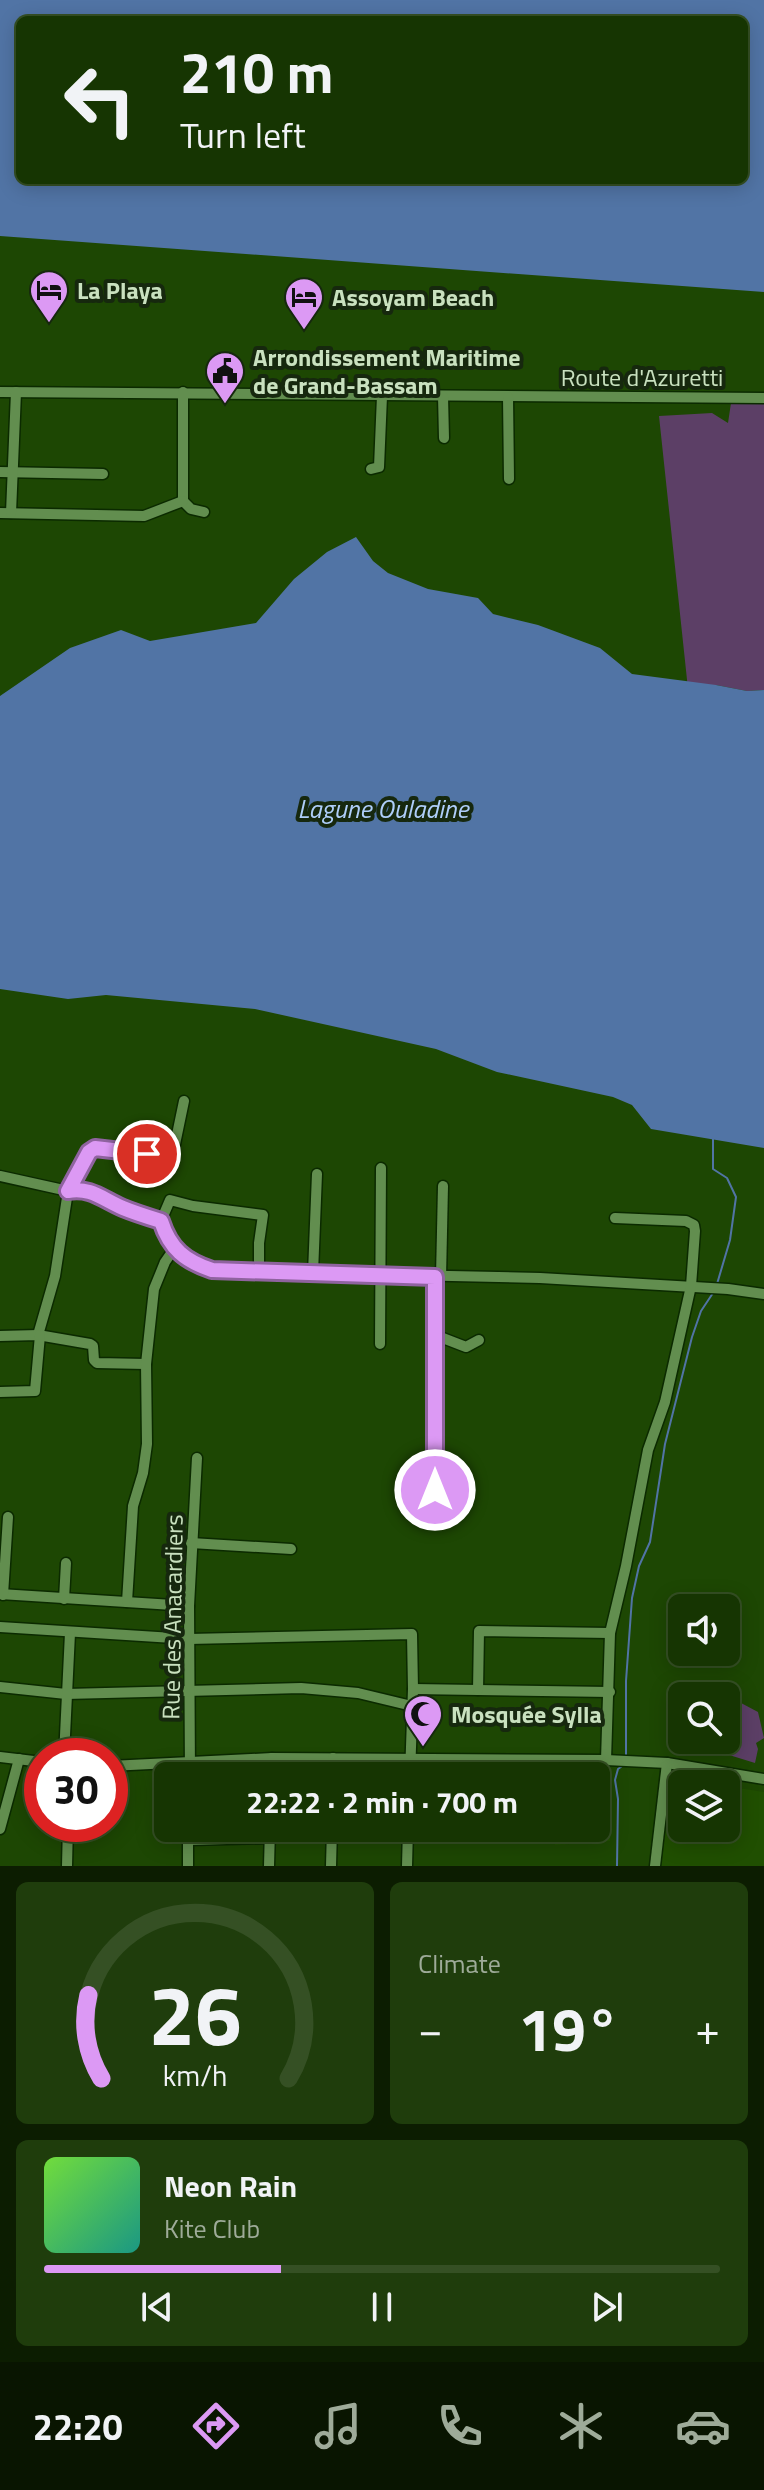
<!DOCTYPE html>
<meta charset="utf-8">
<style>
body{margin:0;font-family:"Titillium Web",sans-serif;background:#1f3d0c;color:#f1f3f6;height:100vh;display:flex;flex-direction:column;font-size:30px;white-space:nowrap}
*{box-sizing:border-box;margin:0}
p{font-size:26px;color:#9eab99}
.icon{flex:none;width:44px;height:44px;fill:none;stroke:currentColor;stroke-width:2;stroke-linecap:round;stroke-linejoin:round}
.map{position:relative;height:1866px;overflow:hidden}
.panel{display:flex;flex-direction:column;gap:16px;padding:16px;background:#0c1d01;flex:1}
.panel>*{flex:none}
.hud{position:absolute;left:16px;top:16px;width:732px;height:168px;border-radius:12px;box-shadow:0 4px 20px #0003,0 0 0 2px #355024;background:#163502;color:#f1f3f6;overflow:hidden}
.controls{position:absolute;left:668px;top:1594px;display:grid;gap:16px}
.controls a{display:grid;place-items:center;width:72px;height:72px;border-radius:12px;background:#163502;box-shadow:0 4px 20px #0003,0 0 0 2px #355024;font-size:40px}
.speed{position:absolute;left:24px;top:1738px;display:flex;gap:16px;font-size:40px;font-weight:700;text-align:center}
.speed>*{display:grid;place-content:center;width:104px;height:104px;border-radius:50%;background:#163502;box-shadow:0 4px 20px #0003,0 0 0 2px #355024;line-height:1}
.speed .limit{border:12px solid #d22;background:#fff;color:#111}
.pin{position:absolute;display:grid;place-items:center;width:68px;height:68px;color:#fff;margin:-34px;border:4px solid #fff;border-radius:50%;box-shadow:0 2px 8px #0007}
.me{position:absolute;width:88px;margin:-44px;rotate:0deg;stroke-linejoin:round;filter:drop-shadow(0 0 6px #0008)}
.turn{display:flex;align-items:center;gap:28px;height:168px;padding:0 32px;font-size:36px}
.turn .icon{width:104px;height:104px;stroke-width:2.5}
.turn b{display:block;font-size:56px;line-height:68px}
.big{font-size:60px;font-weight:700;line-height:1.1}
.panel .widget{flex:1;display:flex;flex-direction:column;justify-content:center;gap:12px;min-width:0;padding:0 28px;border-radius:12px;background:#1f3d0c}
.panel .dial{align-items:center;gap:0}
.dial svg{height:208px;overflow:visible;fill:none;stroke:#355024;stroke-width:7;stroke-linecap:round;text-anchor:middle}
.dial text{fill:#f1f3f6;stroke:none}
.song{display:flex;align-items:center;gap:24px}
.cover{width:96px;height:96px;border-radius:12px;background:linear-gradient(135deg,hsl(100 70% 55%),hsl(170 70% 35%))}
.played{height:8px;border-radius:4px;background:linear-gradient(90deg,#dc99f4 35%,#355024 35%)}
.keys{display:flex;justify-content:space-around;direction:ltr}
.heat{display:flex;justify-content:space-between;align-items:center;font-size:44px;direction:ltr}
.panel .tiles{flex:1;display:grid;gap:16px;grid-template-columns:1fr 1fr}
.widget:last-child{grid-column:span 2}
.trip{position:absolute;left:154px;top:1762px;width:456px;height:80px;border-radius:12px;background:#163502;box-shadow:0 4px 20px #0003,0 0 0 2px #355024;font-weight:700;line-height:80px;text-align:center}
.tab-bar{display:flex;height:128px;justify-content:space-around;align-items:center;background:#091501;color:#9eab99}
.tab-bar .icon{width:56px;height:56px}
.tab-bar .current{color:#dc99f4}
.tab-bar b{font-size:36px;color:#f1f3f6}
.map>svg:first-child{display:block}
.built{fill:#204f01}
.green{fill:#5c3f66}
.water{fill:#5174a5;fill-rule:evenodd}
.lines{fill:none;stroke-linecap:round;stroke-linejoin:round}
.stream{stroke:#5174a5;stroke-width:2}
.minor-casing{stroke:#0b2a00;stroke-width:13}
.minor{stroke:#628e4f;stroke-width:10}
.route-casing{stroke:#8f639f;stroke-width:20}
.route{stroke:#dc99f4;stroke-width:14}
.labels{text-anchor:middle;dominant-baseline:central;stroke-width:8;stroke-linejoin:round;paint-order:stroke}
.poi-label{font-size:24px;font-weight:bold;fill:#c9e1bf;stroke:#16280e;text-anchor:start}
.street-label{font-size:24px;fill:#c9e1bf;stroke:#16280e}
.water-label{font-size:26px;font-style:italic;fill:#afcef9;stroke:#16280e}
</style>
<div class="map">
<svg width="764" height="1866" viewBox="0 0 764 1866">
<rect width="100%" height="100%" fill="#1d4703"/>
<!-- built -->
<g class="built">
<path d="M550 1772 609 1774 610 1841 555 1845 554 1828H596V1776H550Z"/>
<path d="M668 1776 715 1784H682V1828H726V1786L764 1792V1866H659Z"/>
</g>
<!-- green -->
<g class="green">
<path d="M731 403H764V690L747 691 716 685 688 689 659 416 712 413 728 423Z"/>
<path d="M726 1695 758 1712 764 1738 756 1743 758 1749 755 1763 713 1750 716 1740H726Z"/>
</g>
<!-- water -->
<g class="water">
<path d="M0 0H764V292L0 236ZM20 20H744V180H20Z"/>
<path d="M356 537 373 561 388 573 428 589 478 598 493 614 538 625 600 648 632 674 716 685 747 691 764 690V1148L651 1129 632 1105 613 1097 497 1072 436 1049 255 1009 106 995 68 999 0 989V696L70 648 121 630 150 641 256 623 294 579 327 552Z"/>
</g>
<g class="lines">
<!-- stream -->
<g class="stream">
<path d="M713 1139V1169L727 1178 736 1197 730 1240 717 1284"/>
<path d="M626 1758V1681L632 1598 639 1566 650 1542 665 1444 692 1337 701 1311 713 1293"/>
<path d="M617 1866 618 1799 615 1780 618 1769 625 1764"/>
</g>
<!-- minor casing -->
<g class="minor-casing">
<g id="minor">
<path d="M0 392 764 398"/>
<path d="M443 396 444 438"/>
<path d="M508 397 509 479"/>
<path d="M371 469 379 467 382 396"/>
<path d="M0 472 103 474"/>
<path d="M183 501V392"/>
<path d="M183 501 191 509 204 512"/>
<path d="M0 513 144 516 183 501"/>
<path d="M11 513 16 392"/>
<path d="M0 1176 68 1191 82 1188 135 1213 161 1221C170 1250 188 1264 217 1271L540 1278 728 1289 764 1294"/>
<path d="M161 1221 170 1200 193 1206 263 1215 259 1243V1270"/>
<path d="M313 1273 317 1174"/>
<path d="M435 1277V1490"/>
<path d="M441 1277 443 1186"/>
<path d="M38 1335 55 1276 68 1191 89 1152 95 1148H103L171 1155 174 1149 184 1101"/>
<path d="M435 1335 466 1347 479 1340"/>
<path d="M0 1336 38 1335 90 1344 93 1346 94 1360 97 1363 146 1364"/>
<path d="M380 1344 381 1168"/>
<path d="M0 1392 35 1391 40 1335"/>
<path d="M191 1543 291 1549"/>
<path d="M0 1594 189 1606"/>
<path d="M3 1595 8 1517"/>
<path d="M64 1599 66 1563"/>
<path d="M127 1602 133 1506 143 1473 147 1444 146 1364 154 1289 165 1262 174 1249"/>
<path d="M0 1627 189 1639 412 1634 413 1689 410 1776"/>
<path d="M0 1687 66 1694 301 1688 358 1693 412 1706"/>
<path d="M413 1689 610 1692"/>
<path d="M478 1690 479 1631 610 1633"/>
<path d="M64 1756 70 1633"/>
<path d="M0 1757 42 1762"/>
<path d="M606 1760 610 1633 626 1566 648 1450 665 1402 691 1286 695 1231 694 1225 686 1221 615 1218"/>
<path d="M110 1766 272 1758 606 1760 667 1763 764 1779"/>
<path d="M190 1776 189 1606 197 1458"/>
<path d="M272 1776V1758"/>
<path d="M333 1776V1758"/>
<path d="M0 1829 19 1759"/>
<path d="M188 1840 270 1838"/>
<path d="M67 1866 68 1824"/>
<path d="M188 1866V1828"/>
<path d="M269 1866 270 1828"/>
<path d="M331 1866 332 1828"/>
<path d="M407 1866 408 1828"/>
<path d="M655 1866 667 1763"/>
</g>
</g>
<!-- minor -->
<use href="#minor" class="minor"/>
</g>
<g class="lines">
<!-- route casing -->
<g class="route-casing">
<path id="route" d="M147 1154 95 1148 89 1152 68 1191C91 1187 102 1199 123 1208 135 1213 148 1217 161 1221 170 1249 185 1261 212 1270L435 1277V1490"/>
</g>
<!-- route -->
<use href="#route" class="route"/>
</g>
<!-- icons -->
<defs>
<g id="hotel-pin" transform="scale(2)"><path d="M0 17L-7.5 6A9.5 9.5 0 1 1 7.5 6Z" fill="#dc99f4" stroke="#16280e"/><path d="M-6-4.5h1.5V1H6V5H4.5V3h-9V5H-6ZM-4 0a1.8 1.8 0 1 1 3.6 0ZM.5 0V-2.5h3Q6-2.5 6 0Z" fill="#111"/></g>
<g id="civic-pin" transform="scale(2)"><path d="M0 17L-7.5 6A9.5 9.5 0 1 1 7.5 6Z" fill="#dc99f4" stroke="#16280e"/><path d="M-.6-6.5H3V-4.5H.6V-3L4-1V1h2V6H-6V1h2V-1L-.6-3ZM-1.2 2.5V6h2.4V2.5Z" fill="#111"/></g>
<g id="mosque-pin" transform="scale(2)"><path d="M0 17L-7.5 6A9.5 9.5 0 1 1 7.5 6Z" fill="#dc99f4" stroke="#16280e"/><path d="M3.5-4.9A6 6 0 1 0 3.5 4.9A5 5 0 1 1 3.5-4.9Z" fill="#111"/></g>
</defs>
<g fill-rule="evenodd">
<use href="#hotel-pin" x="49" y="290"/>
<use href="#hotel-pin" x="304" y="297"/>
<use href="#civic-pin" x="225" y="371"/>
<use href="#mosque-pin" x="423" y="1714"/>
</g>
<g class="labels">
<!-- poi labels -->
<g class="poi-label">
<text x="77" y="290">La Playa</text>
<text x="332" y="297">Assoyam Beach</text>
<text x="253" y="357">Arrondissement Maritime<tspan x="253" dy="28">de Grand-Bassam</tspan></text>
<text x="451" y="1714">Mosquée Sylla</text>
</g>
<!-- street labels -->
<g class="street-label">
<text x="642" y="377">Route d'Azuretti</text>
<text transform="translate(172 1617) rotate(-89)">Rue des Anacardiers</text>
</g>
<!-- water labels -->
<g class="water-label">
<text x="383" y="808">Lagune Ouladine</text>
</g>
</g>
</svg>
<div class="controls">
<a><svg class="icon" aria-label="sound" viewBox="0 0 24 24"><path d="M4 9h4l5-4v14l-5-4H4zM17 9q2 3 0 6"/></svg></a>
<a><svg class="icon" aria-label="search" viewBox="0 0 24 24"><circle cx="10" cy="10" r="6"/><path d="M15 15l6 6"/></svg></a>
<a><svg class="icon" aria-label="layers" viewBox="0 0 24 24"><path d="M12 4l9 5-9 5-9-5zM3 14l9 5 9-5"/></svg></a>
</div>
<div class="speed"><div class="limit">30</div></div>
<div class="pin" style="left:147px;top:1154px;background:#d93025"><svg class="icon" aria-label="arrive" viewBox="0 0 24 24"><path d="M6 21V4h12l-3 4 3 4H6"/></svg></div>
<svg class="me" style="left:435px;top:1490px" viewBox="-20 -20 40 40"><circle r="17" fill="#dc99f4" stroke="#fff" stroke-width="3"/><path d="M0-11L8 9 0 5-8 9z" fill="#fff"/></svg>
<div class="trip">22:22 · 2 min · 700 m</div>
<div class="hud">
<div class="turn"><svg class="icon" aria-label="left" viewBox="0 0 24 24"><path d="M17 20v-9H6M10 6l-5 5 5 5"/></svg><div><b>210 m</b>Turn left</div></div>
</div>
</div>
<section class="panel">
<div class="tiles">
<div class="widget dial"><svg viewBox="0 0 100 80">
<path d="M14 69A42 42 0 1 1 86 69"/>
<path d="M14 69A42 42 0 0 1 9 37" stroke="#dc99f4"/>
<text x="50" y="56" font-size="32" font-weight="700">26</text>
<text x="50" y="72" font-size="11">km/h</text>
</svg></div>
<div class="widget"><p>Climate</p>
<div class="heat"><a>−</a><b class="big">19°</b><a>+</a></div>
</div>
<div class="widget">
<div class="song"><i class="cover"></i><div><b>Neon Rain</b><p>Kite Club</p></div></div>
<div class="played"></div>
<div class="keys"><svg class="icon" aria-label="previous" viewBox="0 0 24 24"><path d="M18 5L8 12l10 7zM5 5v14"/></svg><svg class="icon" aria-label="pause" viewBox="0 0 24 24"><path d="M8 5v14M16 5v14"/></svg><svg class="icon" aria-label="next" viewBox="0 0 24 24"><path d="M6 5l10 7-10 7zM19 5v14"/></svg></div>
</div>
</div>
</section>
<nav class="tab-bar">
<b>22:20</b>
<svg class="icon current" aria-label="directions" viewBox="0 0 24 24"><path d="M12 3l9 9-9 9-9-9zM9 14v-3h6M13 9l2 2-2 2"/></svg>
<svg class="icon" aria-label="music" viewBox="0 0 24 24"><path d="M9 18V5l10-2v13"/><circle cx="6" cy="18" r="3"/><circle cx="16" cy="16" r="3"/></svg>
<svg class="icon" aria-label="phone" viewBox="0 0 24 24"><path d="M5 4h4l2 5-3 2q2 4 5 5l2-3 5 2v4C11 20 4 13 5 4z"/></svg>
<svg class="icon" aria-label="climate" viewBox="0 0 24 24"><path d="M12 3v18M4 7l16 10M4 17L20 7"/></svg>
<svg class="icon" aria-label="car" viewBox="0 0 24 24"><path d="M5 17H2v-5l4-1 3-4h7l3 4 3 1v5h-3M9 17h6M6 11h13"/><circle cx="7" cy="17" r="2"/><circle cx="17" cy="17" r="2"/></svg>
</nav>
